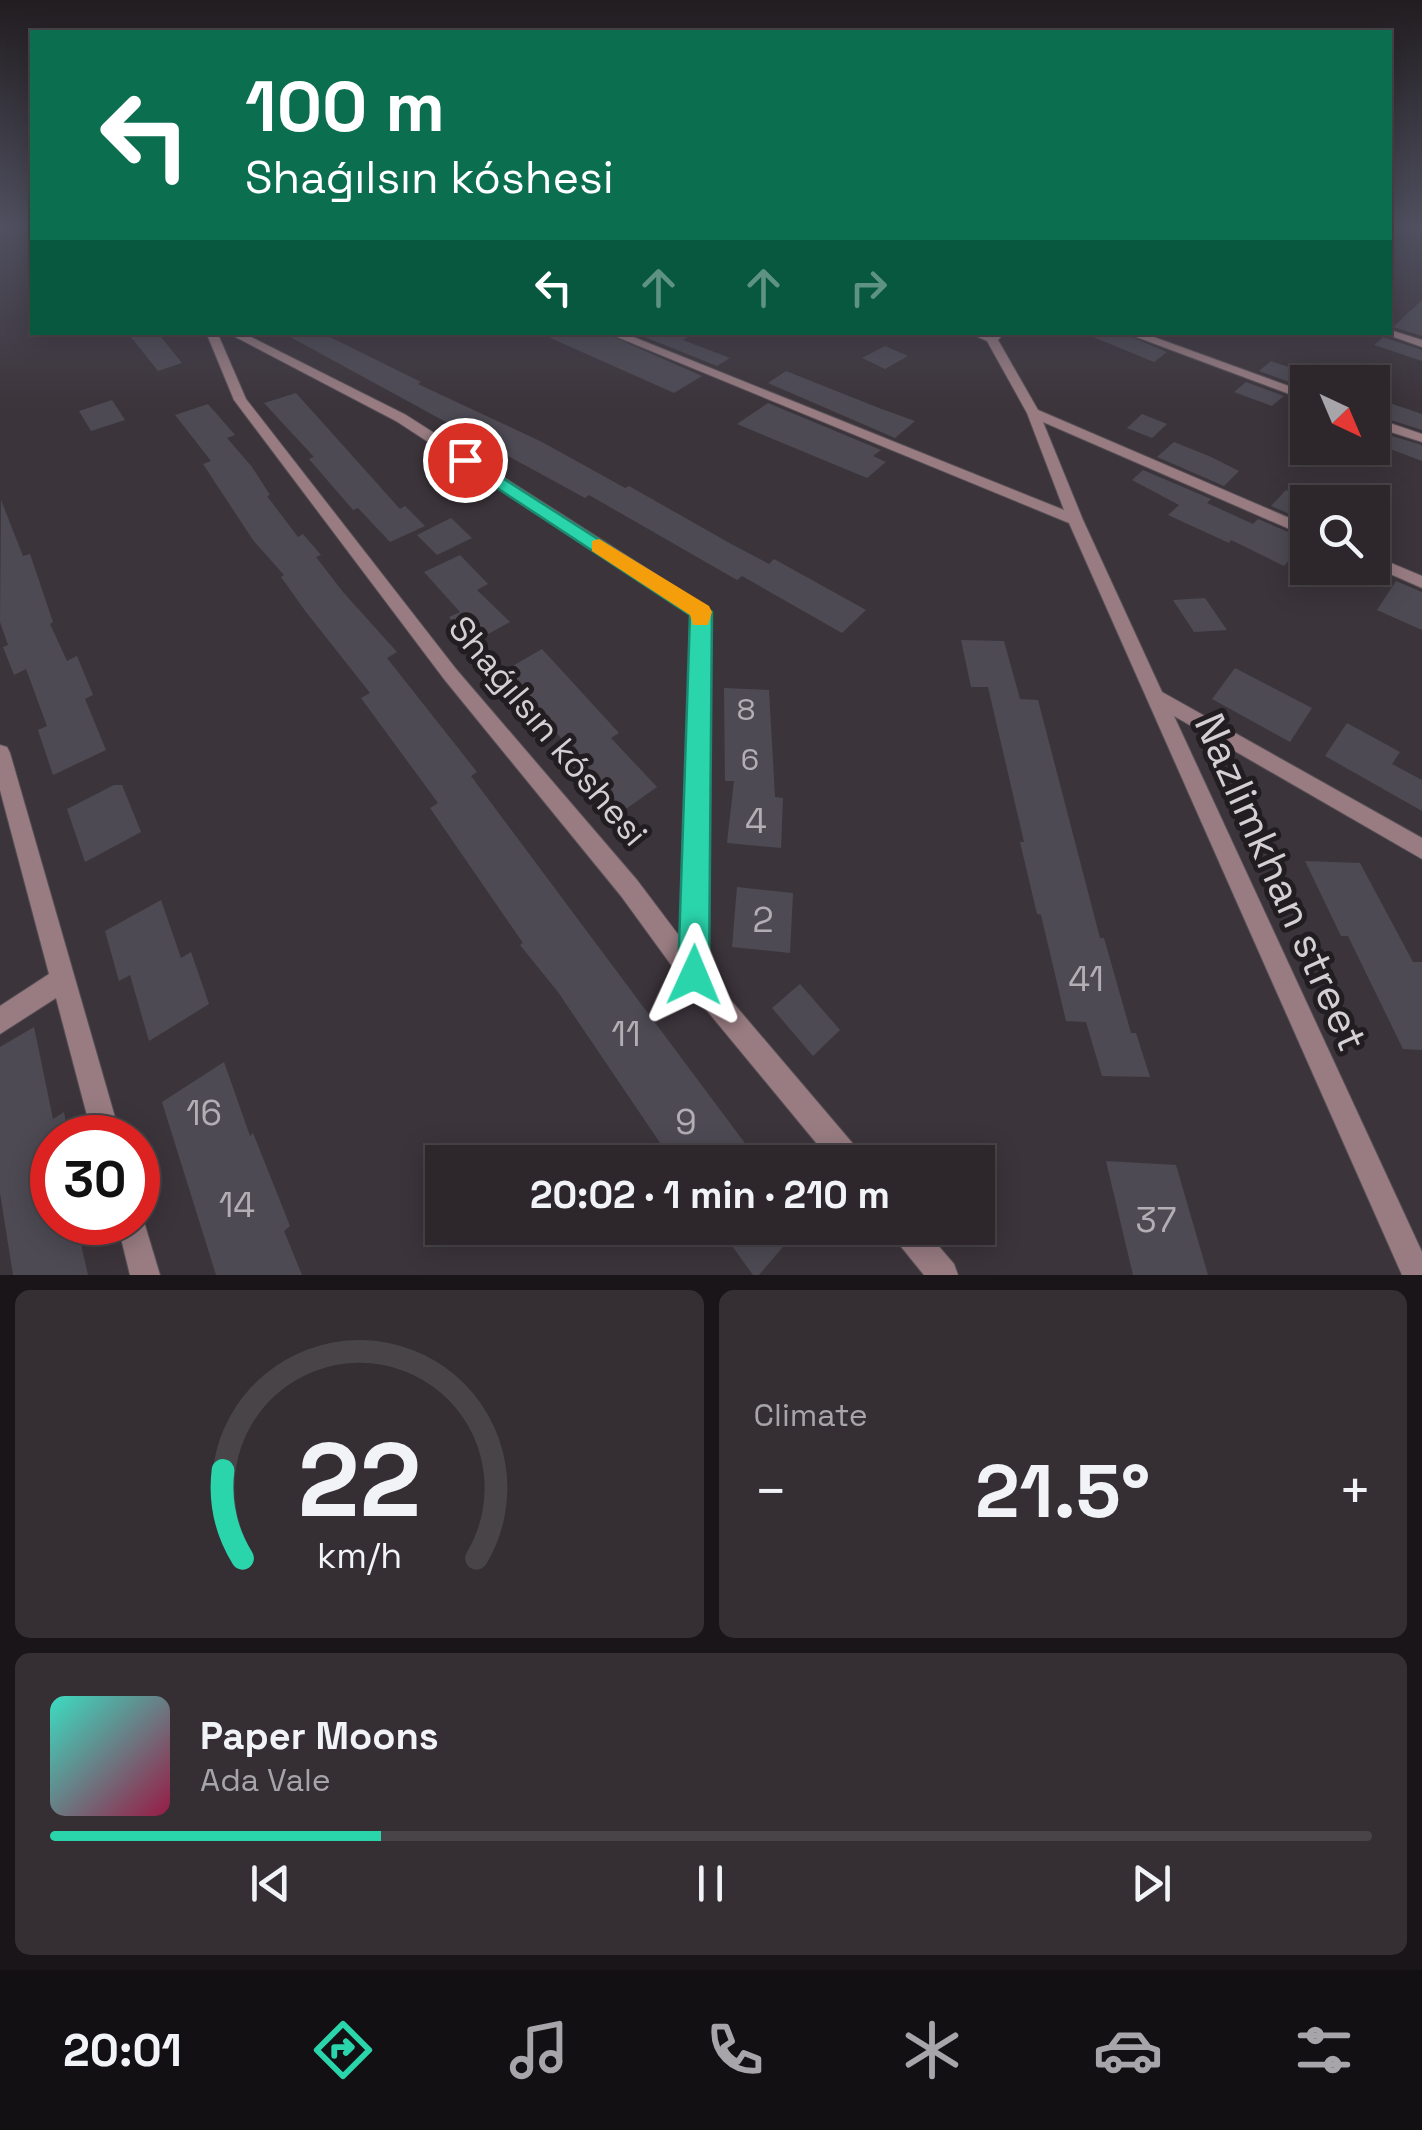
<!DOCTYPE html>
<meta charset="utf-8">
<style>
body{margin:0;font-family:"Space Grotesk",sans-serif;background:#352f34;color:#f1f3f6;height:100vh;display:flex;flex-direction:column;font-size:38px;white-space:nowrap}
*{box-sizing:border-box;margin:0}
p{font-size:32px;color:#a7a5a9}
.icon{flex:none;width:55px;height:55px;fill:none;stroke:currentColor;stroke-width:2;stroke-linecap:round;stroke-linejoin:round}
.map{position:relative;height:1275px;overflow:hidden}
.side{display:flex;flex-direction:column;gap:15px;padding:15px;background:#191518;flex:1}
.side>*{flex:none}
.guide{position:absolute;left:30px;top:30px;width:1362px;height:305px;border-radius:0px;box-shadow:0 5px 25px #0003,0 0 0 2px #484448;background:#0b6e4f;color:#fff;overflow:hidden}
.needle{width:65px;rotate:136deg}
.fabs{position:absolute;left:1290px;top:365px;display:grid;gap:20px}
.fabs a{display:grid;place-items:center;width:100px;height:100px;border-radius:0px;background:#2d272c;box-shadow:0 5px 25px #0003,0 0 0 2px #484448;font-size:50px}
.speed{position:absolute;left:30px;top:1115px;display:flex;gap:20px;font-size:50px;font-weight:700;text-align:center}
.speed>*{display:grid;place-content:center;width:130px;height:130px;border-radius:50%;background:#2d272c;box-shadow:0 5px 25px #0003,0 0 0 2px #484448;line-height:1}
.speed .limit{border:15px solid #d22;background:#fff;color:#111}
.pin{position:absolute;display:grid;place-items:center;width:85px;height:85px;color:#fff;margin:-42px;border:5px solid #fff;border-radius:50%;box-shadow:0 2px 10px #0007}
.me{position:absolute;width:110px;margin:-55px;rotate:1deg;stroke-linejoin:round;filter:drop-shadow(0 0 8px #0008)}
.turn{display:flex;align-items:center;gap:35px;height:210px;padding:0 50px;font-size:45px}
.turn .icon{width:130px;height:130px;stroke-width:2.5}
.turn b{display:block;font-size:70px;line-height:85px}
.lanes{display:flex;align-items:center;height:95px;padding:0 50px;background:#0003;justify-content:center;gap:50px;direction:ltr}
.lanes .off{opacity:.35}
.big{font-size:75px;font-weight:600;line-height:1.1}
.side .card{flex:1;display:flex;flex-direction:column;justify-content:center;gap:15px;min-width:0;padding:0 35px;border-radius:15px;background:#352f34}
.side .dial{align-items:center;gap:0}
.dial svg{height:260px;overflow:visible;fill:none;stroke:#484448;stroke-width:7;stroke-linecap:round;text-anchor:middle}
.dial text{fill:#f1f3f6;stroke:none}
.song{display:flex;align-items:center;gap:30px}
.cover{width:120px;height:120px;border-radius:15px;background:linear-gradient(135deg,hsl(170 70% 55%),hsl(340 70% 35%))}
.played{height:10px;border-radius:5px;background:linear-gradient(90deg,#2ad5ac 25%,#484448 25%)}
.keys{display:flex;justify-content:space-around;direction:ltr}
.heat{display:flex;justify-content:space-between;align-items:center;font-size:55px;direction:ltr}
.side .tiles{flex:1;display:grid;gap:15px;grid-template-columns:1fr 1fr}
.card:last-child{grid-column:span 2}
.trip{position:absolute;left:425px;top:1145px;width:570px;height:100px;border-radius:0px;background:#2d272c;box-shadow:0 5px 25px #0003,0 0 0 2px #484448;font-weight:600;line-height:100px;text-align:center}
.menu{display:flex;height:160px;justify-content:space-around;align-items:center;background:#121012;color:#a7a5a9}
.menu .icon{width:70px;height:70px}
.menu .active{color:#2ad5ac}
.menu b{font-size:45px;color:#f1f3f6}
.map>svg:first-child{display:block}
.building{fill:#4d4a54}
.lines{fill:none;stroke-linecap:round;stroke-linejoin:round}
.minor-casing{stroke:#575056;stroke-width:2}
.minor{fill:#987c82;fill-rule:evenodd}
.route{fill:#2ad5ac;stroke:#1b8a70;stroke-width:2.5}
.slow{fill:#f59e0b}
.labels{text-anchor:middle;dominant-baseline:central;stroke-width:10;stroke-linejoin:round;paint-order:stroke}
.number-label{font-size:30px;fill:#b2aeb3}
.street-label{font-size:35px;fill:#d4cfd3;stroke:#211d20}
.near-number-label{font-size:35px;fill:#b2aeb3}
.near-street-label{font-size:42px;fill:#d4cfd3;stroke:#211d20}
</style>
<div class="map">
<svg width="1422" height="1275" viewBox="0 0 1422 1275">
<rect width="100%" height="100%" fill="#3c343b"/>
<!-- building -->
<g class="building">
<path d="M1422 300V336L1393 327Z"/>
<path d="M127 332H157L182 363 158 371Z"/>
<path d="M281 332H320L421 382 418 384 542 442 625 488 629 486 733 545 769 564 774 559 866 610 842 633 742 576 737 580 589 495 585 498Z"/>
<path d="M537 332H602L702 376 674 393Z"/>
<path d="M632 332H697L683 340 730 358 717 366Z"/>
<path d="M1081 332H1120L1167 352 1154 362Z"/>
<path d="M1383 337 1422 350V361L1374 345Z"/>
<path d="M885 346 908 356 885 369 862 358Z"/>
<path d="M1271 361 1309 374 1297 385 1259 371Z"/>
<path d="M786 371 879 408 915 421 895 438 768 383Z"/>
<path d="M1246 382 1284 396 1272 406 1234 392Z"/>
<path d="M296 393 400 509 405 506 425 526 390 542 358 508 353 510 309 459 314 457 264 403Z"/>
<path d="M1372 397 1422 414V430L1372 414Z"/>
<path d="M112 400 125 420 91 431 79 411Z"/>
<path d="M768 403 881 450 873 456 886 462 867 478 737 424Z"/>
<path d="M208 404 235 435 227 438 252 467 270 495 267 496 298 537 303 534 321 555 316 557 343 592 397 652 387 658 477 772 471 776 759 1162H673L558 992 520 945 523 943 430 808 438 803 361 698 370 693 306 612 281 577 284 575 253 540 203 464 211 461 175 415Z"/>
<path d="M1142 414 1167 424 1152 438 1127 428Z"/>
<path d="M1372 430 1422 445V461L1385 447 1372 464Z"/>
<path d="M1174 442 1209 456 1239 471 1224 486 1157 457Z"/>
<path d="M1143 470 1211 499 1207 503 1253 524 1258 519 1307 540 1284 566 1231 540 1229 543 1168 515 1179 505 1132 480Z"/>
<path d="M1286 490 1308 499V522L1271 506Z"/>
<path d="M1 500 23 556 30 554 53 622 50 624 67 661 77 656 93 695 85 699 106 750 53 775 38 730 47 726 26 669 14 675 3 647 8 645 0 622Z"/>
<path d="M451 518 472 538 437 555 417 535Z"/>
<path d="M460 555 488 584 477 590 510 622 472 643 449 617 460 612 424 572Z"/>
<path d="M1396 581 1422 592V630L1377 610Z"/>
<path d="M1205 598 1227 630 1194 632 1173 600Z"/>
<path d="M961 640 1004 641 1020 699 1038 700 1100 938H1104L1131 1033H1136L1150 1077 1102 1076 1086 1022 1066 1021 1041 915 1037 914 1020 842H1024L988 687H971Z"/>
<path d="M542 649 619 733 611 738 657 787 616 816 575 769 583 764 504 671Z"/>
<path d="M1235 668 1312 708 1290 742 1212 699Z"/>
<path d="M724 688 769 690 775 797 783 798 781 848 727 843 734 781H725Z"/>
<path d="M1347 723 1400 752 1392 764 1422 780V811L1325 756Z"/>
<path d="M114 785H122L141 832 85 862 67 809Z"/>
<path d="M1305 861 1360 863 1413 962H1422V1050L1403 1049 1348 936H1341Z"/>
<path d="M737 887 793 893 790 953 732 947Z"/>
<path d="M161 900 181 958 191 952 209 1004 149 1041 130 975 119 981 105 931Z"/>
<path d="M800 984 840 1030 813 1056 772 1008Z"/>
<path d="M34 1027 53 1119 64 1112 69 1138H52V1222H76L88 1275H13L0 1193V1047Z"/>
<path d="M224 1062 250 1136 253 1133 290 1226 284 1231 302 1275H216L162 1102Z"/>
<path d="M1106 1161 1176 1165 1208 1275H1133Z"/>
<path d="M719 1228H799L759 1275H753Z"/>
</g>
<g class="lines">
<!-- minor casing -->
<g class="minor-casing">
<g id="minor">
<path d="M1390 330 1422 340V347L1380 332H1390Z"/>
<path d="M206 332H217L246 399 456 669 637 880 683 941 692 614 396 421 226 332H241L406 415 707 607 709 611 706 971 860 1152 864 1162H832L685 984 621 896 444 679 234 400Z"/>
<path d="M605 332H621L1064 510 1027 413 987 341 967 332H1005L998 340 1038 410 1308 526V537L1043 422 1083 520 1162 692 1422 838V859L1174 716 1422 1252V1275H1402L1069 523Z"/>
<path d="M1123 332H1140L1308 393V401Z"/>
<path d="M1372 417 1422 434V442L1372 426Z"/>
<path d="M1372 555 1422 576V588L1372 566Z"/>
<path d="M0 745 7 747 10 753 121 1138H93L56 998 0 1034V1006L49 974 0 790Z"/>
<path d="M138 1210 141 1212 160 1275H130L117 1222H138Z"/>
<path d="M889 1228H923L954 1264 958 1275H924L894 1238Z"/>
</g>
</g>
<!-- minor -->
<use href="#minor" class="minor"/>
</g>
<!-- sky -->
<linearGradient id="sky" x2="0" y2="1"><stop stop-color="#211d20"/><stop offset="0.56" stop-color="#505060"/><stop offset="1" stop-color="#505060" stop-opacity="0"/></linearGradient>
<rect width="1422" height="405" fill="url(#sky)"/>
<!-- route -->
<path class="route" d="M465 454 712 612 709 975 705 986 694 991 682 986 678 975 690 615 459 463V456Z"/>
<!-- slow -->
<path class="slow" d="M599 539 709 606 712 612 708 625H693L690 615 592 551V541Z"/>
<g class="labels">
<!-- number labels -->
<g class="number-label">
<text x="746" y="709">8</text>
<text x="750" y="759">6</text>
</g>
<!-- street labels -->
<g class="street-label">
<text transform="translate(548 731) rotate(50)">Shaǵılsın kóshesi</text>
</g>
<!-- near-number labels -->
<g class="near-number-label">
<text x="756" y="821">4</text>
<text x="763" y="920">2</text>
<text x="1086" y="979">41</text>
<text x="626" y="1034">11</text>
<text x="204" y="1113">16</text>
<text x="686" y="1122">9</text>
<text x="237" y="1205">14</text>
<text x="1156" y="1220">37</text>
</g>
<!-- near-street labels -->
<g class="near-street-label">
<text transform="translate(1281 882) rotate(66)">Nazlimkhan street</text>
</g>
</g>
</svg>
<div class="fabs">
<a><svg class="needle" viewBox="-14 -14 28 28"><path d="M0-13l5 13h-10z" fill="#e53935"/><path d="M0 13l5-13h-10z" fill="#a7a5a9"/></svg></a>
<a><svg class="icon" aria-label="search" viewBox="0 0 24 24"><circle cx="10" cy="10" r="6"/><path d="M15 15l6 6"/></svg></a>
</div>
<div class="speed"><div class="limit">30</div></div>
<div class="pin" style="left:465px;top:460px;background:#d93025"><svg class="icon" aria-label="arrive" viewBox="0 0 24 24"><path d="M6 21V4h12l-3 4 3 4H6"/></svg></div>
<svg class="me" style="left:694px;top:975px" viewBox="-20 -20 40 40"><path d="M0-17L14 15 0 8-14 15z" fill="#2ad5ac" stroke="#fff" stroke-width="4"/></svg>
<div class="trip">20:02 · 1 min · 210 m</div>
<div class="guide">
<div class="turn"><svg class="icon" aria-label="left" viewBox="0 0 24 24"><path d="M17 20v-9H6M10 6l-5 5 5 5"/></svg><div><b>100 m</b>Shaǵılsın kóshesi</div></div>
<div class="lanes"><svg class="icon" aria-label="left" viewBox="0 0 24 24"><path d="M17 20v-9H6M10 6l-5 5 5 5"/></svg><svg class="icon off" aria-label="ahead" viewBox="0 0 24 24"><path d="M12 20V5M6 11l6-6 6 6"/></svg><svg class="icon off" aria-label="ahead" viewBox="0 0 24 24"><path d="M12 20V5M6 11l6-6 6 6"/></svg><svg class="icon off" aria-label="right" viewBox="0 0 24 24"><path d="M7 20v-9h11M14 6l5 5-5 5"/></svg></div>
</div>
</div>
<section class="side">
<div class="tiles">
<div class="card dial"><svg viewBox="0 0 100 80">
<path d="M14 69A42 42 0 1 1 86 69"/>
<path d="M14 69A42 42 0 0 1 8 42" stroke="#2ad5ac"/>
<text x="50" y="56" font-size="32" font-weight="700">22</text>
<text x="50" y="72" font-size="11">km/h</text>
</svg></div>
<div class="card"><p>Climate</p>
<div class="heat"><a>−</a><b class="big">21.5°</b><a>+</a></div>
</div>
<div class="card">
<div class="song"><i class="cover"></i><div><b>Paper Moons</b><p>Ada Vale</p></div></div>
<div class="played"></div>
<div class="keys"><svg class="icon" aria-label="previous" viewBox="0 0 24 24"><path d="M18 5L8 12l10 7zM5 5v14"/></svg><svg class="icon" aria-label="pause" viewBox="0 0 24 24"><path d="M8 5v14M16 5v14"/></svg><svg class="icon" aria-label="next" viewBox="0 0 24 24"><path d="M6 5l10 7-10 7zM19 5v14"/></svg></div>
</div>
</div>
</section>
<nav class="menu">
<b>20:01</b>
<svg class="icon active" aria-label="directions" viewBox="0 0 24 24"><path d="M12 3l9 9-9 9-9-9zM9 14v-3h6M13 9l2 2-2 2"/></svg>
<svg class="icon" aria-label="music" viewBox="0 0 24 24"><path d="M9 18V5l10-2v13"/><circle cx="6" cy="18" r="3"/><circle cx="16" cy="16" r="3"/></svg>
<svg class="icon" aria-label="phone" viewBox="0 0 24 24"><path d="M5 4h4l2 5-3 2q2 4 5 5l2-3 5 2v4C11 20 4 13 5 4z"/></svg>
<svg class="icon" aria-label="climate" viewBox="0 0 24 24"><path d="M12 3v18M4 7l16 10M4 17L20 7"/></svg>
<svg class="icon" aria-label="car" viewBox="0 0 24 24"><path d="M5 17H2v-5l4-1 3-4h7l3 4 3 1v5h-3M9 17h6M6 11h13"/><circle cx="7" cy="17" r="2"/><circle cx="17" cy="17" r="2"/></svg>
<svg class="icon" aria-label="filters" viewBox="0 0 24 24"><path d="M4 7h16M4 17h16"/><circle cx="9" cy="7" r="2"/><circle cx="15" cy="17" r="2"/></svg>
</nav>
